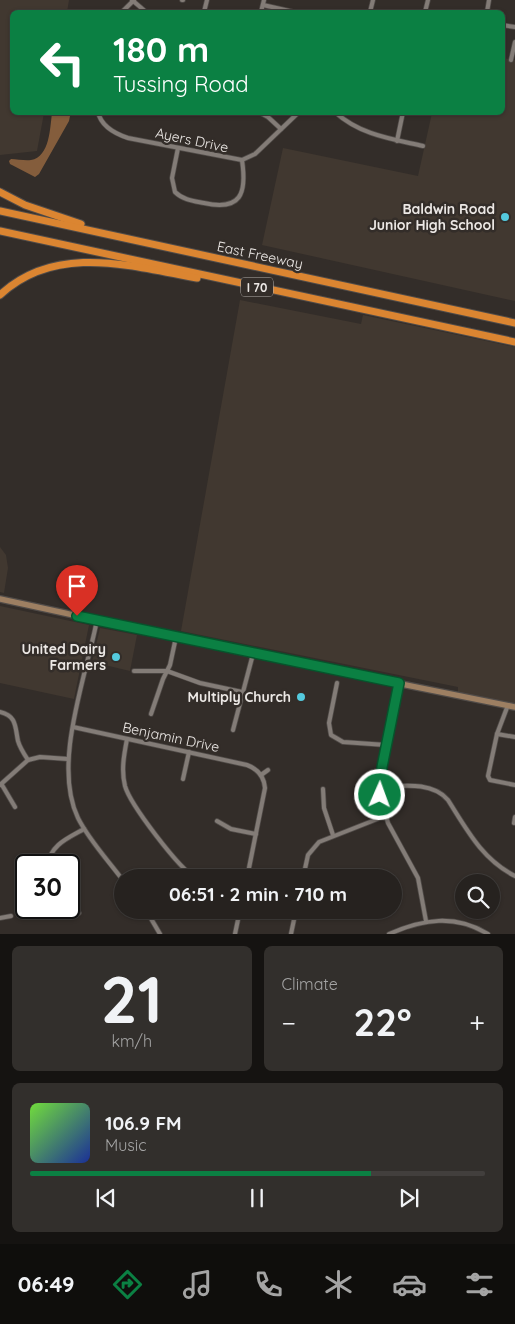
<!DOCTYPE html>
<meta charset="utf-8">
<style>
body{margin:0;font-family:Quicksand,sans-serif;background:#322f2c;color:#f1f3f6;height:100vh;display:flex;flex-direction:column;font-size:19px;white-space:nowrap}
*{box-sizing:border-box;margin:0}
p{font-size:16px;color:#a4a4a4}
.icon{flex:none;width:28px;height:28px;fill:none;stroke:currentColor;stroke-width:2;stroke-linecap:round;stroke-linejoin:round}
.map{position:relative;height:934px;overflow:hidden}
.sheet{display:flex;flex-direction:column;gap:12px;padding:12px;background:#151311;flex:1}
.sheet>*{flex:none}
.guide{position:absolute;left:10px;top:10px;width:495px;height:105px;border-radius:8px;box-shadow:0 1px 4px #0004,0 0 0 1px #423f3d;background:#0b8043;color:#fff;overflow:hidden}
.fabs{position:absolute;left:455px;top:874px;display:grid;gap:10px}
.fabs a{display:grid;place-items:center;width:45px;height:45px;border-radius:50%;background:#26221f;box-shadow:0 1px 4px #0004,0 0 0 1px #423f3d;font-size:25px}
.speed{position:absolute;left:15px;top:854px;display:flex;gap:10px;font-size:25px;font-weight:700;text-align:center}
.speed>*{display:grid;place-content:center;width:65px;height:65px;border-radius:50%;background:#26221f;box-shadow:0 1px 4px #0004,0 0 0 1px #423f3d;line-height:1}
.speed .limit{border:2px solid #111;border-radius:8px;background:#fff;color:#111}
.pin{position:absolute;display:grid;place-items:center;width:42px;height:42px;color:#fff;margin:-51px -21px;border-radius:50% 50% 50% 0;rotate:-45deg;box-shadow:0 0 5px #0007}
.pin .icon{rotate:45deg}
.me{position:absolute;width:55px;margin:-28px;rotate:2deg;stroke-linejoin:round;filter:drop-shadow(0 0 4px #0008)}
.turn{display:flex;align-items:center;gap:18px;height:105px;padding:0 20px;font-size:22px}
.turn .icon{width:65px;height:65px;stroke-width:2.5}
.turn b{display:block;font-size:35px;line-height:42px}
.big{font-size:38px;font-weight:800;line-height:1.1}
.sheet .tile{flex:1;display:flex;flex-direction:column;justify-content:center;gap:8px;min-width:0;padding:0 18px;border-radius:8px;background:#322f2c}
.sheet .dial{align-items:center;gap:0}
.dial b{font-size:65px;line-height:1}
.song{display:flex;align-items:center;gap:15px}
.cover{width:60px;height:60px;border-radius:8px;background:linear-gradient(135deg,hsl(100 70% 55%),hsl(230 70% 35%))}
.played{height:5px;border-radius:2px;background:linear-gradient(90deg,#0b8043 75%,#423f3d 75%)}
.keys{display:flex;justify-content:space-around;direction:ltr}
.heat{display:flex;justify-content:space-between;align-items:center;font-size:28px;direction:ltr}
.sheet .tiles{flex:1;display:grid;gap:12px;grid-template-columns:1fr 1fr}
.tile:last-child{grid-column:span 2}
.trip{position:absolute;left:114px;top:869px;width:288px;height:50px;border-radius:25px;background:#26221f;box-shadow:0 1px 4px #0004,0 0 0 1px #423f3d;font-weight:800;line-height:50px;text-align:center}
.dock{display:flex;height:80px;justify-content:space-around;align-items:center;background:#0f0e0c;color:#a4a4a4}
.dock .icon{width:35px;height:35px}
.dock .on{color:#0b8043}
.dock b{font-size:22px;color:#f1f3f6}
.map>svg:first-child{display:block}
.built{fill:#413830}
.water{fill:#845d3c}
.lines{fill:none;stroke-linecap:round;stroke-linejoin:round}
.minor-casing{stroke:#514c49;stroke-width:5.5}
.secondary-casing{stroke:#514c49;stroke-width:8}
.motorway-casing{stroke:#514c49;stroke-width:9}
.minor{stroke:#837c77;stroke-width:4}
.secondary{stroke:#9d7f62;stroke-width:5.5}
.motorway{stroke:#db8531;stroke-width:7}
.route-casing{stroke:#07532c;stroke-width:12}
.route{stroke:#0b8043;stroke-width:9}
.poi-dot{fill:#54cade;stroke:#332d29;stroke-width:2}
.labels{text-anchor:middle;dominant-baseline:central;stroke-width:5;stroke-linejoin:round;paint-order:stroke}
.shield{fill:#332d29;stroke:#b4b0ad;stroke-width:1}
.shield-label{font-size:12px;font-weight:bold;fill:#ece8e5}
.street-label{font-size:14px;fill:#ece8e5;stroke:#332d29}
.poi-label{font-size:14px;font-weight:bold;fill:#ece8e5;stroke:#332d29;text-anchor:end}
</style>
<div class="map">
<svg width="515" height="934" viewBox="0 0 515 934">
<rect width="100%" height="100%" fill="#332d29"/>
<!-- built -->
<g class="built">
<path d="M0 0H69L67 12H12V112L44 113 37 151 0 155Z"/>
<path d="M503 58 515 60V301L262 245 283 148 418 176 432 113 502 112Z"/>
<path d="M240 300 361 324 363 315 515 347V704L458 693V687L181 631Z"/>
<path d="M0 547 6 555 8 568 4 593 0 592Z"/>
<path d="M0 606 89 625 74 699 0 683Z"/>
<path d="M100 628 137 635 130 671 92 662Z"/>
</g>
<!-- water -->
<path class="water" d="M52 113H64L70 116 69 121 39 174 35 177 10 164 9 161 11 159C17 159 25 161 31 160 50 157 50 127 52 113Z"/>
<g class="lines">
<!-- minor casing -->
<g class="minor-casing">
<g id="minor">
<path d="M132 0 146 12"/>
<path d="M182 0H183"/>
<path d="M263 5 294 12"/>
<path d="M122 12 134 0"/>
<path d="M204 12 207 0"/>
<path d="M261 12 264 0"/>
<path d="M370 12 373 0"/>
<path d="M425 12 428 0"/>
<path d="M487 12 489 0"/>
<path d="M502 25 515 27"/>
<path d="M511 60 515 42"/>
<path d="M98 112C101 126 116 134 128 138L242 160 255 154 299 112"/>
<path d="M259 112 268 117 281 129"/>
<path d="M335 112C360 135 392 139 423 146"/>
<path d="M397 141 403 112"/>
<path d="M178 148 172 178 175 192C183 200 194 201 204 203 241 211 247 194 242 160"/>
<path d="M97 620C86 677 52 764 78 818 89 840 107 859 122 879"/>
<path d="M134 671H167L200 683 242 692"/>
<path d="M337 683 329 723 331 735 343 742 386 745"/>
<path d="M399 683 382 767 380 795 388 823 418 878 426 921"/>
<path d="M508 705 497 734 488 776 490 780 515 785"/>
<path d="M0 712C17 716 15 727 18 741 20 748 24 754 28 760"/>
<path d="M151 714 163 679 170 665 176 637"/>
<path d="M73 727 247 765C258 769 264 776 265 788L247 878"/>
<path d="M233 730 253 654"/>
<path d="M497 734 515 737"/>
<path d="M127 739C124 755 121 770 125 786 130 804 179 869 196 878"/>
<path d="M261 775 268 770"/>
<path d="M183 779 189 752"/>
<path d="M0 785 28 760 40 757 68 759"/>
<path d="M2 785 15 807"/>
<path d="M380 787C402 786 432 781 448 800 467 830 482 859 515 876"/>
<path d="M323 789 324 808 333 835"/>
<path d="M217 821 231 829 256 834"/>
<path d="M514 823 515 817"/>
<path d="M48 865C50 845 68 838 84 829"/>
<path d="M303 878 308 855 319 842 385 816"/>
<path d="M69 900 79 913"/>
<path d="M146 910 160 934"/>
<path d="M0 918 11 916"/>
<path d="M235 934 240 910"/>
<path d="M291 934 296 910"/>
<path d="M389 934C423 919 455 914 488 934"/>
</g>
</g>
<!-- secondary casing -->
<g class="secondary-casing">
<path id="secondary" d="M0 599 253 654 515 707"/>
</g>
<!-- motorway casing -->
<g class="motorway-casing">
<g id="motorway">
<path d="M0 192 25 205 81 224"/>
<path d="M0 211 515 323"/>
<path d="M0 231 515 342"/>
<path d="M0 295C56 243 131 266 197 278"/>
</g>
</g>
<!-- minor -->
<use href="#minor" class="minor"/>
<!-- secondary -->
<use href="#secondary" class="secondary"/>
<!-- motorway -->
<use href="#motorway" class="motorway"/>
</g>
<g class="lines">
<!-- route casing -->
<g class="route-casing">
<path id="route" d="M77 616 399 683 382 767 380 795"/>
</g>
<!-- route -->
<use href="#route" class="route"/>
</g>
<!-- markers -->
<g class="poi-dot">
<circle cx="505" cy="217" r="5"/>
<circle cx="116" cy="657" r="5"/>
<circle cx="301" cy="697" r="5"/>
</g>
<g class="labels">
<!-- shield labels -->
<rect class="shield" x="241" y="277.5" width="32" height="19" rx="4"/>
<g class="shield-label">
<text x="257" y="287">I 70</text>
</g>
<!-- street labels -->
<g class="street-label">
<text transform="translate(192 140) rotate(12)">Ayers Drive</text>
<text transform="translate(260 255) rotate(12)">East Freeway</text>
<text transform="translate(171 737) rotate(12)">Benjamin Drive</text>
</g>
<!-- poi labels -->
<g class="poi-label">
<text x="495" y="209">Baldwin Road<tspan x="495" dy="16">Junior High School</tspan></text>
<text x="106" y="649">United Dairy<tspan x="106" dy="16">Farmers</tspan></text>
<text x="291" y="697">Multiply Church</text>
</g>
</g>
</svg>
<div class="fabs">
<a><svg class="icon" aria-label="search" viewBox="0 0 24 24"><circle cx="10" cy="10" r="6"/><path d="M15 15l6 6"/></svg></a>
</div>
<div class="speed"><div class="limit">30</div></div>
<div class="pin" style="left:77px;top:616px;background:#d93025"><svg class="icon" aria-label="arrive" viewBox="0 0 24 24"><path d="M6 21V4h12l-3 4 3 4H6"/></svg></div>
<svg class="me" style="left:380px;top:795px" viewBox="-20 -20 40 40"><circle r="17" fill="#0b8043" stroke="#fff" stroke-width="3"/><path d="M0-11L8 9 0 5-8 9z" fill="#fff"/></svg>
<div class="trip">06:51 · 2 min · 710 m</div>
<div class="guide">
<div class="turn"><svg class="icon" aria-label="left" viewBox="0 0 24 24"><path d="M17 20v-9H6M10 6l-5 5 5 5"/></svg><div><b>180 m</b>Tussing Road</div></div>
</div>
</div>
<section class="sheet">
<div class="tiles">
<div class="tile dial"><b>21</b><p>km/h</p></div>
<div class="tile"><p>Climate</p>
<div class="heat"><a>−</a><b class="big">22°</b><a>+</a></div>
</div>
<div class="tile">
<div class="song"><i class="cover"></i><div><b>106.9 FM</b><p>Music</p></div></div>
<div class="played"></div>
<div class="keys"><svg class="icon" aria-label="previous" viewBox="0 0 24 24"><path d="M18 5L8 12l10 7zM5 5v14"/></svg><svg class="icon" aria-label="pause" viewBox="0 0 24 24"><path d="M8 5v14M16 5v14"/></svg><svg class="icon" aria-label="next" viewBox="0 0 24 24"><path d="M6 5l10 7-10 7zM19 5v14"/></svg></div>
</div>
</div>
</section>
<nav class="dock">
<b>06:49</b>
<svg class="icon on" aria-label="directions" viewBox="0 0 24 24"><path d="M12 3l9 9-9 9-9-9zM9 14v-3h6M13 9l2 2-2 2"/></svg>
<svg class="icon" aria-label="music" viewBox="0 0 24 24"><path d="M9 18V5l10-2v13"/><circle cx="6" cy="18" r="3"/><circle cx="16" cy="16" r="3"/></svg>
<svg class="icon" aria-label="phone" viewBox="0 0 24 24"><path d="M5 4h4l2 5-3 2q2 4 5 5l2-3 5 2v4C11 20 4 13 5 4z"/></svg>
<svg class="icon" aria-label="climate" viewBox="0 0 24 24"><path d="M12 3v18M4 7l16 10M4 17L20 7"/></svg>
<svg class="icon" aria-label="car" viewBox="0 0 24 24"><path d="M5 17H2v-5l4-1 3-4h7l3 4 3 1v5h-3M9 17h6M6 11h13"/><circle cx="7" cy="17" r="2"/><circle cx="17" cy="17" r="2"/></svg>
<svg class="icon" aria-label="filters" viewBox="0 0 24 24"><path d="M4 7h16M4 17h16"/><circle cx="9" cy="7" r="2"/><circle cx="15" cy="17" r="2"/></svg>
</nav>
